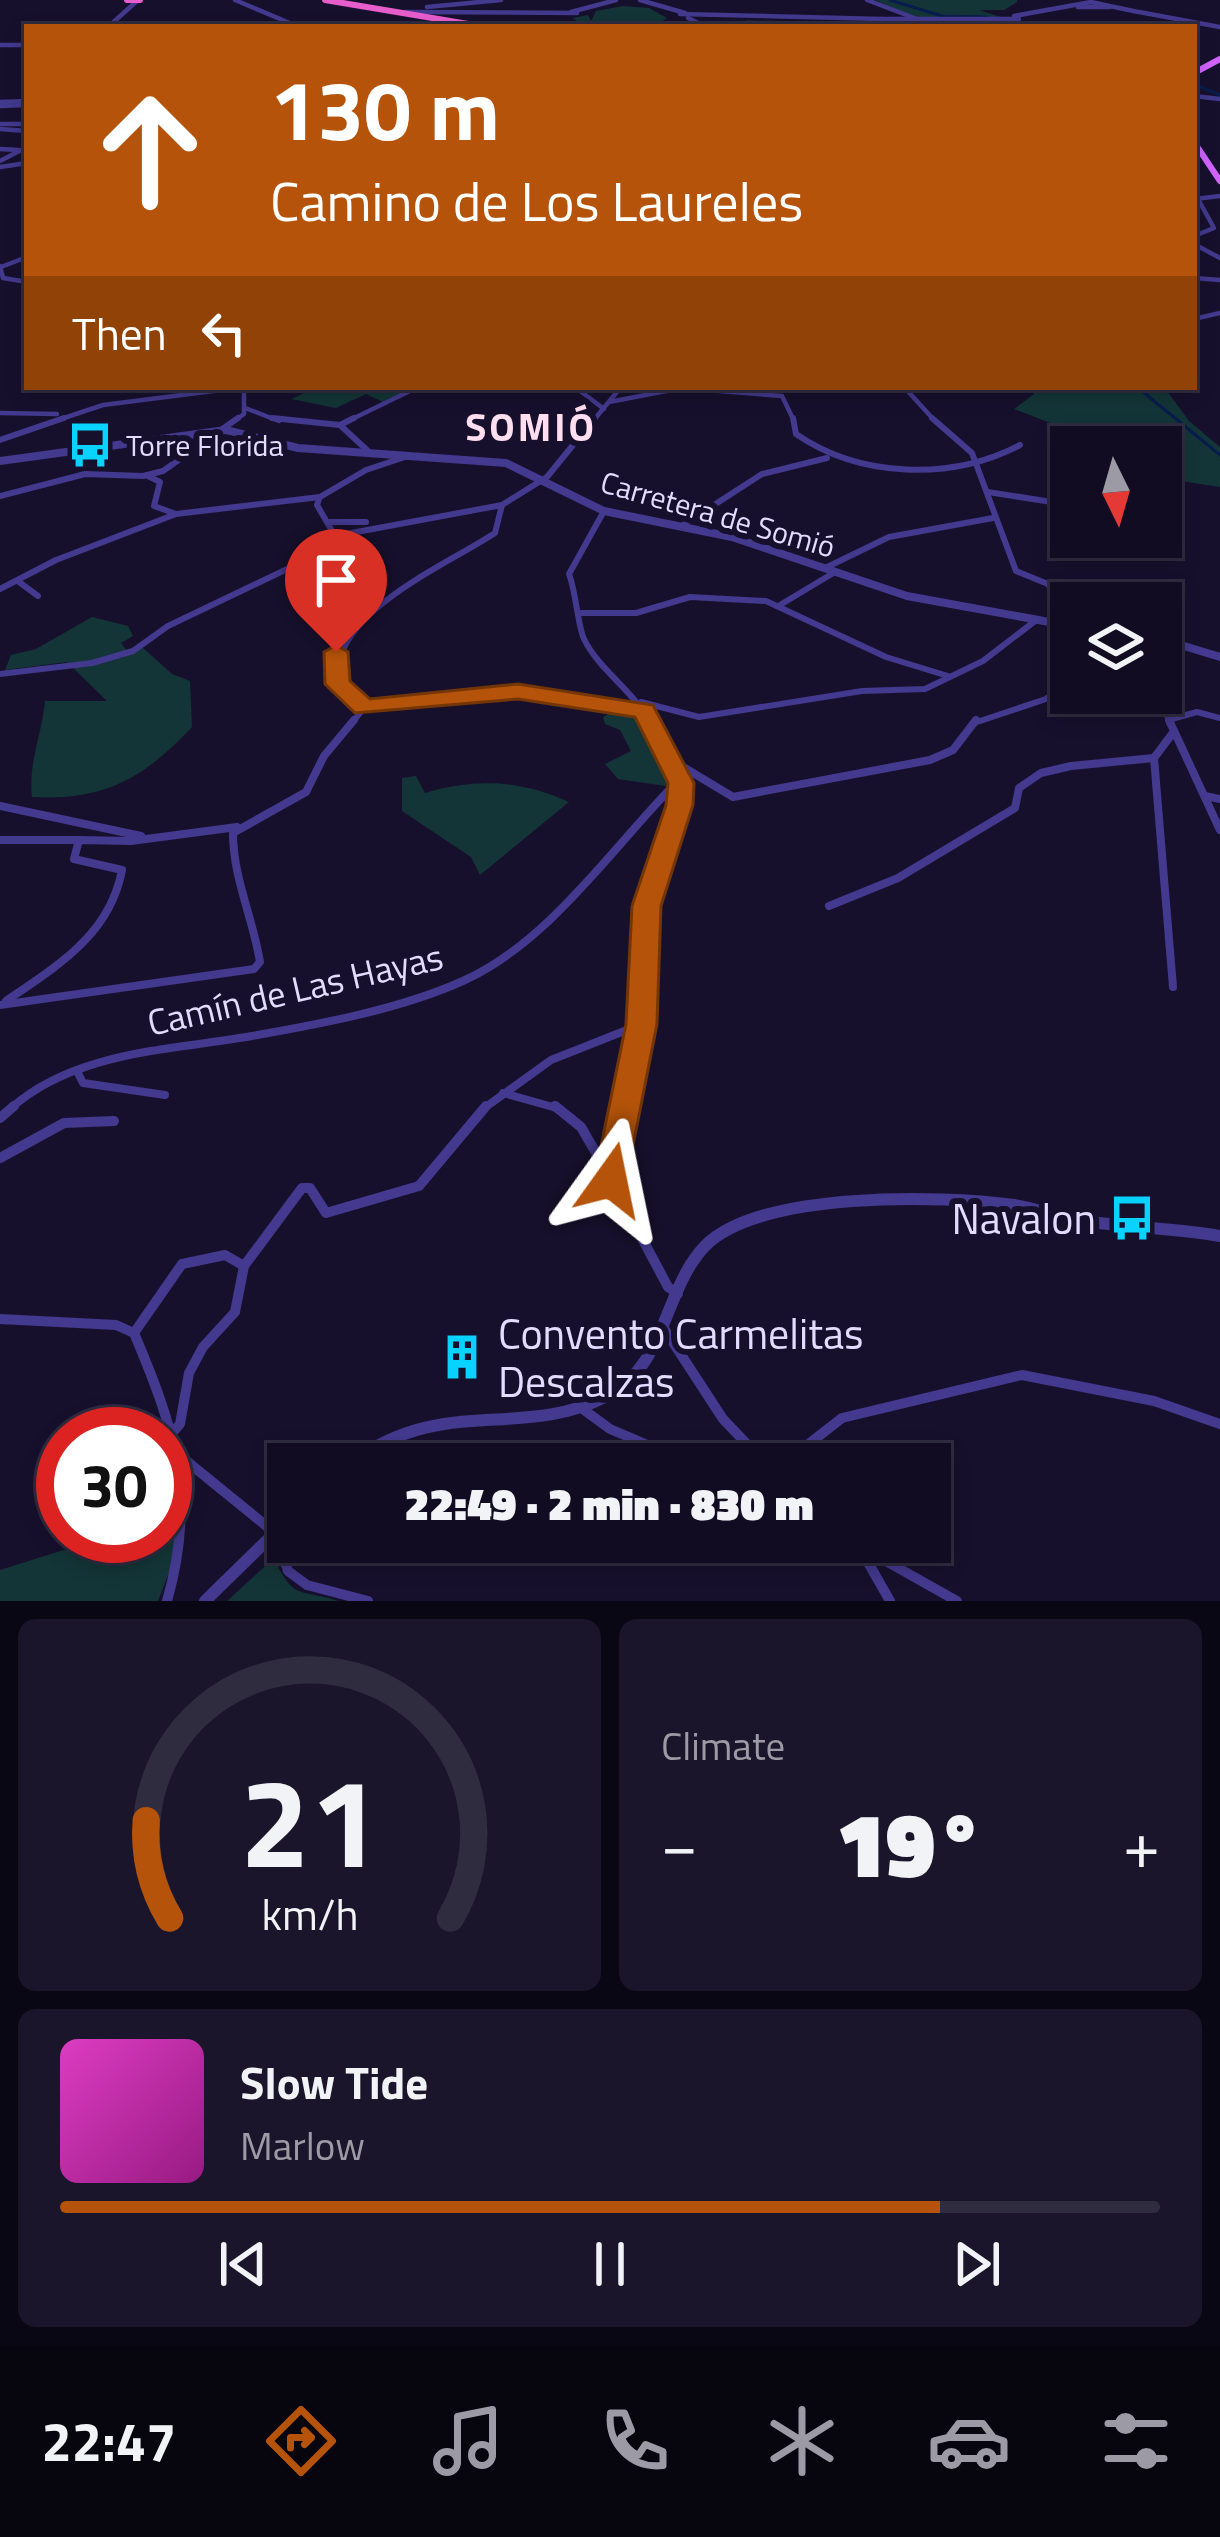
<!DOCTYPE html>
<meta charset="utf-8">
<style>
body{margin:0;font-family:"Titillium Web",sans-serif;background:#1a152a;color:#f1f3f6;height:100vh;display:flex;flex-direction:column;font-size:45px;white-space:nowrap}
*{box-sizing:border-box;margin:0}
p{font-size:39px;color:#9c9ba5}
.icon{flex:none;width:66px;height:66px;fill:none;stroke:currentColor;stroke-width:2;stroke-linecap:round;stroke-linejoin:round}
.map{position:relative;height:1601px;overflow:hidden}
.drawer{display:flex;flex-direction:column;gap:18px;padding:18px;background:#090713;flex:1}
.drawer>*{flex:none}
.banner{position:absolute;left:24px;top:24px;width:1173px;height:366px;border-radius:0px;box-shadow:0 6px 18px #0003,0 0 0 3px #302c40;background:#b45309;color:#fff;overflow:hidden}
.needle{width:78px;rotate:175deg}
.controls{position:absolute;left:1050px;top:426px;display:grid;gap:24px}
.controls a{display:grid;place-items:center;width:132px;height:132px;border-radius:0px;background:#110c22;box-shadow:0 6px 18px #0003,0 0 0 3px #302c40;font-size:60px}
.speed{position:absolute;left:36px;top:1407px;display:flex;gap:24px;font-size:60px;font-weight:700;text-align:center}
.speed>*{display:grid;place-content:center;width:156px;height:156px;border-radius:50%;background:#110c22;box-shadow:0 6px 18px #0003,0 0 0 3px #302c40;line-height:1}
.speed .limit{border:18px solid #d22;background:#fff;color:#111}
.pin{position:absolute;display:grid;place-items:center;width:102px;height:102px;color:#fff;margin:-123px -51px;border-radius:50% 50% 50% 0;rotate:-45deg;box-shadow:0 0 12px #0007}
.pin .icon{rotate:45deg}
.me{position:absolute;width:132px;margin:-66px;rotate:12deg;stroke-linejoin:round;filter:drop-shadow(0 0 9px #0008)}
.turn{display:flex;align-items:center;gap:42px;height:252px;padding:0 48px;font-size:54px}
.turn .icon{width:156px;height:156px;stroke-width:2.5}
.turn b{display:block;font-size:84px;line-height:102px}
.then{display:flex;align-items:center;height:114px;padding:0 48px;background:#0003;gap:24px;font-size:45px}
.big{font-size:90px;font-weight:800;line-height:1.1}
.drawer .widget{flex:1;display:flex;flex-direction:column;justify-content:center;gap:18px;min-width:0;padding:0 42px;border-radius:18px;background:#1a152a}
.drawer .dial{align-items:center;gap:0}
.dial svg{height:312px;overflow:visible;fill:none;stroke:#302c40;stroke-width:7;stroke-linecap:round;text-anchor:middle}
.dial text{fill:#f1f3f6;stroke:none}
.song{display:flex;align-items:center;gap:36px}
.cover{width:144px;height:144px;border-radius:18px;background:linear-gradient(135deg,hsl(310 70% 55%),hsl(310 70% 35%))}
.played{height:12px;border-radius:6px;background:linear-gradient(90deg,#b45309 80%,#302c40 80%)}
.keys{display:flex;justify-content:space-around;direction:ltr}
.heat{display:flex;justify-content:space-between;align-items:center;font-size:66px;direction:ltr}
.drawer .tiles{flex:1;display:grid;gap:18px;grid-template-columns:1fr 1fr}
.widget:last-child{grid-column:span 2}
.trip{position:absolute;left:267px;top:1443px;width:684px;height:120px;border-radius:0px;background:#110c22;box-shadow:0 6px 18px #0003,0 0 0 3px #302c40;font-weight:800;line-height:120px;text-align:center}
.menu{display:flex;height:192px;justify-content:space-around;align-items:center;background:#07050e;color:#9c9ba5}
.menu .icon{width:84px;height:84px}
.menu .current{color:#b45309}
.menu b{font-size:54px;color:#f1f3f6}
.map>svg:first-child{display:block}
.green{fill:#133537}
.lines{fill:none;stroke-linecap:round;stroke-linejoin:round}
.stream{stroke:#081c4d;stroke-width:3}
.minor-far3{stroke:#43398e;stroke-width:4.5}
.minor-far2{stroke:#43398e;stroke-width:6}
.minor-far1{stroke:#43398e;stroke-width:8}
.minor{stroke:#43398e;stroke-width:10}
.tertiary-far2{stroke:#43398e;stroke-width:4.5}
.tertiary-far1{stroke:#43398e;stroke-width:8}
.tertiary{stroke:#43398e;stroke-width:12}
.primary{stroke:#d163ff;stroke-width:6}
.trunk{stroke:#e85dcc;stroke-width:6}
.route{fill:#b45309;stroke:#753606;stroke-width:3}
.labels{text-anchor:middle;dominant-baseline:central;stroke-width:12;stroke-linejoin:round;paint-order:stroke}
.far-poi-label{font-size:30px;fill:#e2dcff;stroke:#17102d;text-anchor:start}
.far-street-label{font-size:30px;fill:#e2dcff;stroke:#17102d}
.street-label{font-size:36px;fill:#e2dcff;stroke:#17102d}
.far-district-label{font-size:39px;font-weight:bold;letter-spacing:3px;fill:#ffdef0;stroke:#17102d}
.near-poi-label{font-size:42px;fill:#e2dcff;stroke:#17102d;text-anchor:end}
</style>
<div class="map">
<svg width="1220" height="1601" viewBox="0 0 1220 1601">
<rect width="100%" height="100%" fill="#17102d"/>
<!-- green -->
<g class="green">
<path d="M875 0H1017V2L1004 10H979L1004 18 922 20Z"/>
<path d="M623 6 649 8 667 18C646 35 592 32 572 18L588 15 591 21 596 11Z"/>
<path d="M700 19 891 24 1010 20 1027 25 757 27 745 20Z"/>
<path d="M318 387H414L383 402 366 394 336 408 291 399Z"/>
<path d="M1031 387H1164L1189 421 1220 447V487L1161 478V447H1075L1049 436 1061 427 1014 409 1034 394Z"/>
<path d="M92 617 128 626 133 636 121 643 127 651 142 647 172 674 190 681 192 727C143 779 104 801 32 797 28 763 42 734 45 701H107L67 662 5 670 11 655 36 649Z"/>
<path d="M616 710H644L678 774 672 787 618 779 605 764 631 751 620 730 605 724 603 717Z"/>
<path d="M416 776 425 793C475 778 521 780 569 802L480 875 471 857 402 811V778Z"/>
<path d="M181 1513 176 1554 158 1601H0V1570L108 1536H165V1518Z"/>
<path d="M274 1558C294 1601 298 1588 338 1601H227Z"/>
</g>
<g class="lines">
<!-- stream -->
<g class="stream">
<path d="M890 0 942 16 987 17"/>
<path d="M1194 84 1220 95"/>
<path d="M1137 387 1220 455"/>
</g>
<!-- minor-far3 -->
<g class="minor-far3">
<path d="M235 0 292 24 463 25"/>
<path d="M640 0 685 13"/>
<path d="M867 0 917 19"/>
<path d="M427 7 501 0"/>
<path d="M1078 7H1110"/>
<path d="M405 12 577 13"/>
<path d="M571 12 616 0"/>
<path d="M1139 12 1220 27"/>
<path d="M680 14 882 19"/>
<path d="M1014 16 1091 2 1138 12"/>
<path d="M688 18 706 27"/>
<path d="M881 19H1019"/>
<path d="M0 106 27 105"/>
<path d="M0 124H27"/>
<path d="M0 129 27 131"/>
<path d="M0 149 18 150"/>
<path d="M0 161 27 147"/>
<path d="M0 167 27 163"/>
<path d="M1195 199 1220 196"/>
<path d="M1194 236 1214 228 1198 199"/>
<path d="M1194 244 1220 258"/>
<path d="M0 266 3 278 27 282"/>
<path d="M1 267 27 257"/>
<path d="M1194 278 1220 280"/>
<path d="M1194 319 1220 313"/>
<path d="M575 387 604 409"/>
<path d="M904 387 935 421"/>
<path d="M609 402 682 388 782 396 794 421"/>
<path d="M245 408 279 421"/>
<path d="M0 413 57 414"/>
<path d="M55 421 103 405 245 387"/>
<path d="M234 421 244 414V387"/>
<path d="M348 421 418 387"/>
<path d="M593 421 621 387"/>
</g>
<!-- minor-far2 -->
<g class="minor-far2">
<path d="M272 418 340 425 368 451"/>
<path d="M793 418 796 434C860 478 951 481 1020 445"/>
<path d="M932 418 972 453 1016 571 1048 584 1069 625"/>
<path d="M340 425 354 418"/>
<path d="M0 440 64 418"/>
<path d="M148 476 160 482 154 506 176 514"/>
<path d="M988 492 1071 505"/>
<path d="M0 496 85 474 143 476 163 471 238 418"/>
<path d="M604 511 569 574C576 592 578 627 584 639 599 670 634 691 650 723"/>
<path d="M330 522H366"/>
<path d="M683 525 762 474 827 458"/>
<path d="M335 536 502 505"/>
<path d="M825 568 889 537 993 518"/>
<path d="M19 582 38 596"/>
<path d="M0 589 56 560 176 514 320 497 366 470 405 457"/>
<path d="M780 605 835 572"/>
<path d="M581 613H636L690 597 766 601 886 657 948 676"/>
<path d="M0 674 92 663 133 651 168 626 306 560 335 536 317 505 319 499"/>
<path d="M1161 688 1169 723"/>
<path d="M641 702 699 717 862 691 925 689 983 661 1035 621"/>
<path d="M364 708 337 681C332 612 445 566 495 533L502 505 547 477 595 418"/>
<path d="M1168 720 1197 712 1220 718"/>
<path d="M352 723 364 708 517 691 644 710"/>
<path d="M974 723 1046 699 1071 680"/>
</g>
<!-- minor-far1 -->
<g class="minor-far1">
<path d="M1169 720 1220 830"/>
<path d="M1172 734 1154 758 1173 987"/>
<path d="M670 759 733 797 930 760 953 750 976 720"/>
<path d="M1205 796 1220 799"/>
<path d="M0 806 141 836"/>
<path d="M0 840H79"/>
<path d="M829 906 898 878 1015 808 1019 788 1041 773 1071 766 1154 758"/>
<path d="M6 1001C57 966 110 935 122 870L74 859 79 840 131 841 237 827"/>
<path d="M0 1005 254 969 260 962C253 918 233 878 233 833L306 792 324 756 354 720"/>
<path d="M77 1071 83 1083 165 1095"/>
<path d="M503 1093 560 1109"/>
<path d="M10 1109C74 1051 172 1050 252 1036 320 1024 402 1009 465 980 548 942 610 851 672 787L677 775"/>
<path d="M483 1109 551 1060 642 1024 646 906 681 783 649 720"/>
<path d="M625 1109 642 1024"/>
</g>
<!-- minor -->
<g class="minor">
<path d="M555 1106 581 1127 610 1177"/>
<path d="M626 1106 611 1180 668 1287 678 1294"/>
<path d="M0 1118 14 1106"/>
<path d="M0 1158 64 1123 114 1121"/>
<path d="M0 1319 116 1325 134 1333C175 1430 197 1496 167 1601"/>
<path d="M663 1327 723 1419 766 1464"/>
<path d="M134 1333 182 1264 225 1255 244 1266"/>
<path d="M580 1407 610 1429 692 1464"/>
<path d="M173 1432 180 1424 189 1373 203 1347 235 1312 244 1266 302 1188H310L326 1213 419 1186 486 1106"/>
<path d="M184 1459 275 1533 288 1571 307 1585 368 1601"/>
<path d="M783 1464 842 1418 1022 1375 1154 1401 1220 1424"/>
<path d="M852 1542 957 1601"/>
<path d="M861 1550 890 1601"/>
</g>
<!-- tertiary-far2 -->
<g class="tertiary-far2">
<path d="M108 27 138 0"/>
<path d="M0 45H27"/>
<path d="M1194 96 1220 99"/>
<path d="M0 102 27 101"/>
</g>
<!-- tertiary-far1 -->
<g class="tertiary-far1">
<path d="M0 461 226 430 298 448 506 463 604 511 732 537 907 596 1071 626"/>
<path d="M1161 639 1220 657"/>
</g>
<!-- tertiary -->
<g class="tertiary">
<path d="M349 1464C445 1393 520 1441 607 1396 667 1365 663 1290 705 1246 758 1191 942 1195 1014 1205 1038 1209 1061 1218 1085 1221 1130 1228 1175 1228 1220 1236"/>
<path d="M205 1601 288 1520"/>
</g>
<!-- primary -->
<g class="primary">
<path d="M1194 73 1220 59"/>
<path d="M1194 96V102"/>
<path d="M1194 142 1220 181"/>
</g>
<!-- trunk -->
<g class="trunk">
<path d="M127 0H140"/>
<path d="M325 0 486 27"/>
</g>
</g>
<!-- route -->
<path class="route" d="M336 645 348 652 350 681 370 699 518 684 653 705 694 783 693 805 661 906 657 1024 624 1191 611 1195 599 1191 594 1180 626 1024 632 906 666 805 668 783 635 717 518 699 355 713 325 684 324 652Z"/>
<!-- icons -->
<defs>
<g id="bus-bare" transform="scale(3.6)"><path d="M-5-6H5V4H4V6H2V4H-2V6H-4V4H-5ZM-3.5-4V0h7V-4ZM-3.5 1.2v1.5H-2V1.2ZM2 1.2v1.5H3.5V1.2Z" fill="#08d2ff" stroke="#17102d" stroke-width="2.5" paint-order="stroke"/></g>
<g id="building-bare" transform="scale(3.6)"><path d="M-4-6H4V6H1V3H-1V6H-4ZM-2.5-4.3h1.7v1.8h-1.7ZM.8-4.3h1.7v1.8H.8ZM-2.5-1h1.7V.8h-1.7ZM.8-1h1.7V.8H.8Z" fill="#08d2ff" stroke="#17102d" stroke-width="2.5" paint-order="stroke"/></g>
</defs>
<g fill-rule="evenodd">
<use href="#bus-bare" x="90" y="445"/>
<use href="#bus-bare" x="1132" y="1218"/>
<use href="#building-bare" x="462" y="1357"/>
</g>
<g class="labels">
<!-- far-poi labels -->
<g class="far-poi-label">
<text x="126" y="445">Torre Florida</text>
</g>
<!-- far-street labels -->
<g class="far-street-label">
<text transform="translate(718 514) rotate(16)">Carretera de Somió</text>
</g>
<!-- street labels -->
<g class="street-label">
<text transform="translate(295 989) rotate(-13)">Camín de Las Hayas</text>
</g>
<!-- far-district labels -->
<g class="far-district-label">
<text x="531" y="426">SOMIÓ</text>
</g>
<!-- near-poi labels -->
<g class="near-poi-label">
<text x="1096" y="1218">Navalon</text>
<text x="498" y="1333" text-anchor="start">Convento Carmelitas<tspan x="498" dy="48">Descalzas</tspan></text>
</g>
</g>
</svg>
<div class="controls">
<a><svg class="needle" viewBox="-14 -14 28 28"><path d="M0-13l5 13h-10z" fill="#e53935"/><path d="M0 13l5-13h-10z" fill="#9c9ba5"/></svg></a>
<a><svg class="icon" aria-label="layers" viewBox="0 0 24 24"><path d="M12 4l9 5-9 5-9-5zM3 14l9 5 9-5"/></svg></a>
</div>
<div class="speed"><div class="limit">30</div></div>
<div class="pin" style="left:336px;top:652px;background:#d93025"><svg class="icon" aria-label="arrive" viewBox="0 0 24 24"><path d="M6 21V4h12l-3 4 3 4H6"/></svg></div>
<svg class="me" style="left:611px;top:1180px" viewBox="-20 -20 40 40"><path d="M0-17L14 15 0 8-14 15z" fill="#b45309" stroke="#fff" stroke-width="4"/></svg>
<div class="trip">22:49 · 2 min · 830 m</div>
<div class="banner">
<div class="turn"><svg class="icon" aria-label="ahead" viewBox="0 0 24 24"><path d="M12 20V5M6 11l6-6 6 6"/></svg><div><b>130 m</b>Camino de Los Laureles</div></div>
<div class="then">Then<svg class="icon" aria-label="left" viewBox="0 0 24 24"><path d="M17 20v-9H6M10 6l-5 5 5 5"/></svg></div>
</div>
</div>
<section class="drawer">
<div class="tiles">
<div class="widget dial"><svg viewBox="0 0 100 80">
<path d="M14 69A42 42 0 1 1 86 69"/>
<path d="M14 69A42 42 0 0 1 8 44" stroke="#b45309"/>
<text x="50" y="56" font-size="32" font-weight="700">21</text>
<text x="50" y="72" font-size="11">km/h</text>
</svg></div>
<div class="widget"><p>Climate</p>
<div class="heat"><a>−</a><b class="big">19°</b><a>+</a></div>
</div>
<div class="widget">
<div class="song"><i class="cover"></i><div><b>Slow Tide</b><p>Marlow</p></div></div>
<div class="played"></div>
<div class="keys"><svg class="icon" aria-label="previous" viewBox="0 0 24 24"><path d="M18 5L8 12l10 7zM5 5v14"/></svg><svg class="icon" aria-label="pause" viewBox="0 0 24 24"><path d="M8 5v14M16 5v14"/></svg><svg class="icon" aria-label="next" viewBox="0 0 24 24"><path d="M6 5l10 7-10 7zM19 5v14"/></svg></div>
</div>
</div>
</section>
<nav class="menu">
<b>22:47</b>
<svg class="icon current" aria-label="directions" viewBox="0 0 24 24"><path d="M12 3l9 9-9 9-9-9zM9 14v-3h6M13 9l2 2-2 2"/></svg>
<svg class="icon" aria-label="music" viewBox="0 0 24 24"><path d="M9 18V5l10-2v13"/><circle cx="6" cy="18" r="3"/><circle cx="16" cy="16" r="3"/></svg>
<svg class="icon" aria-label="phone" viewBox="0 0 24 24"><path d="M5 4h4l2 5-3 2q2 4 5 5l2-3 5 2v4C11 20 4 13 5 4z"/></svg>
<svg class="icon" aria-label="climate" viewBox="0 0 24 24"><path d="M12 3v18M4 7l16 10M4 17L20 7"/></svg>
<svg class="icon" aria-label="car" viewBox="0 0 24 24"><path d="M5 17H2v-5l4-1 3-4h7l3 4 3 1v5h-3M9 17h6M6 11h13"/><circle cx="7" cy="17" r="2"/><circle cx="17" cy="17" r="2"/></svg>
<svg class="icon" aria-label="filters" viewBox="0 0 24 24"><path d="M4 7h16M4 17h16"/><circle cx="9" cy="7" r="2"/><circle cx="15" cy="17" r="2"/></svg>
</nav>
